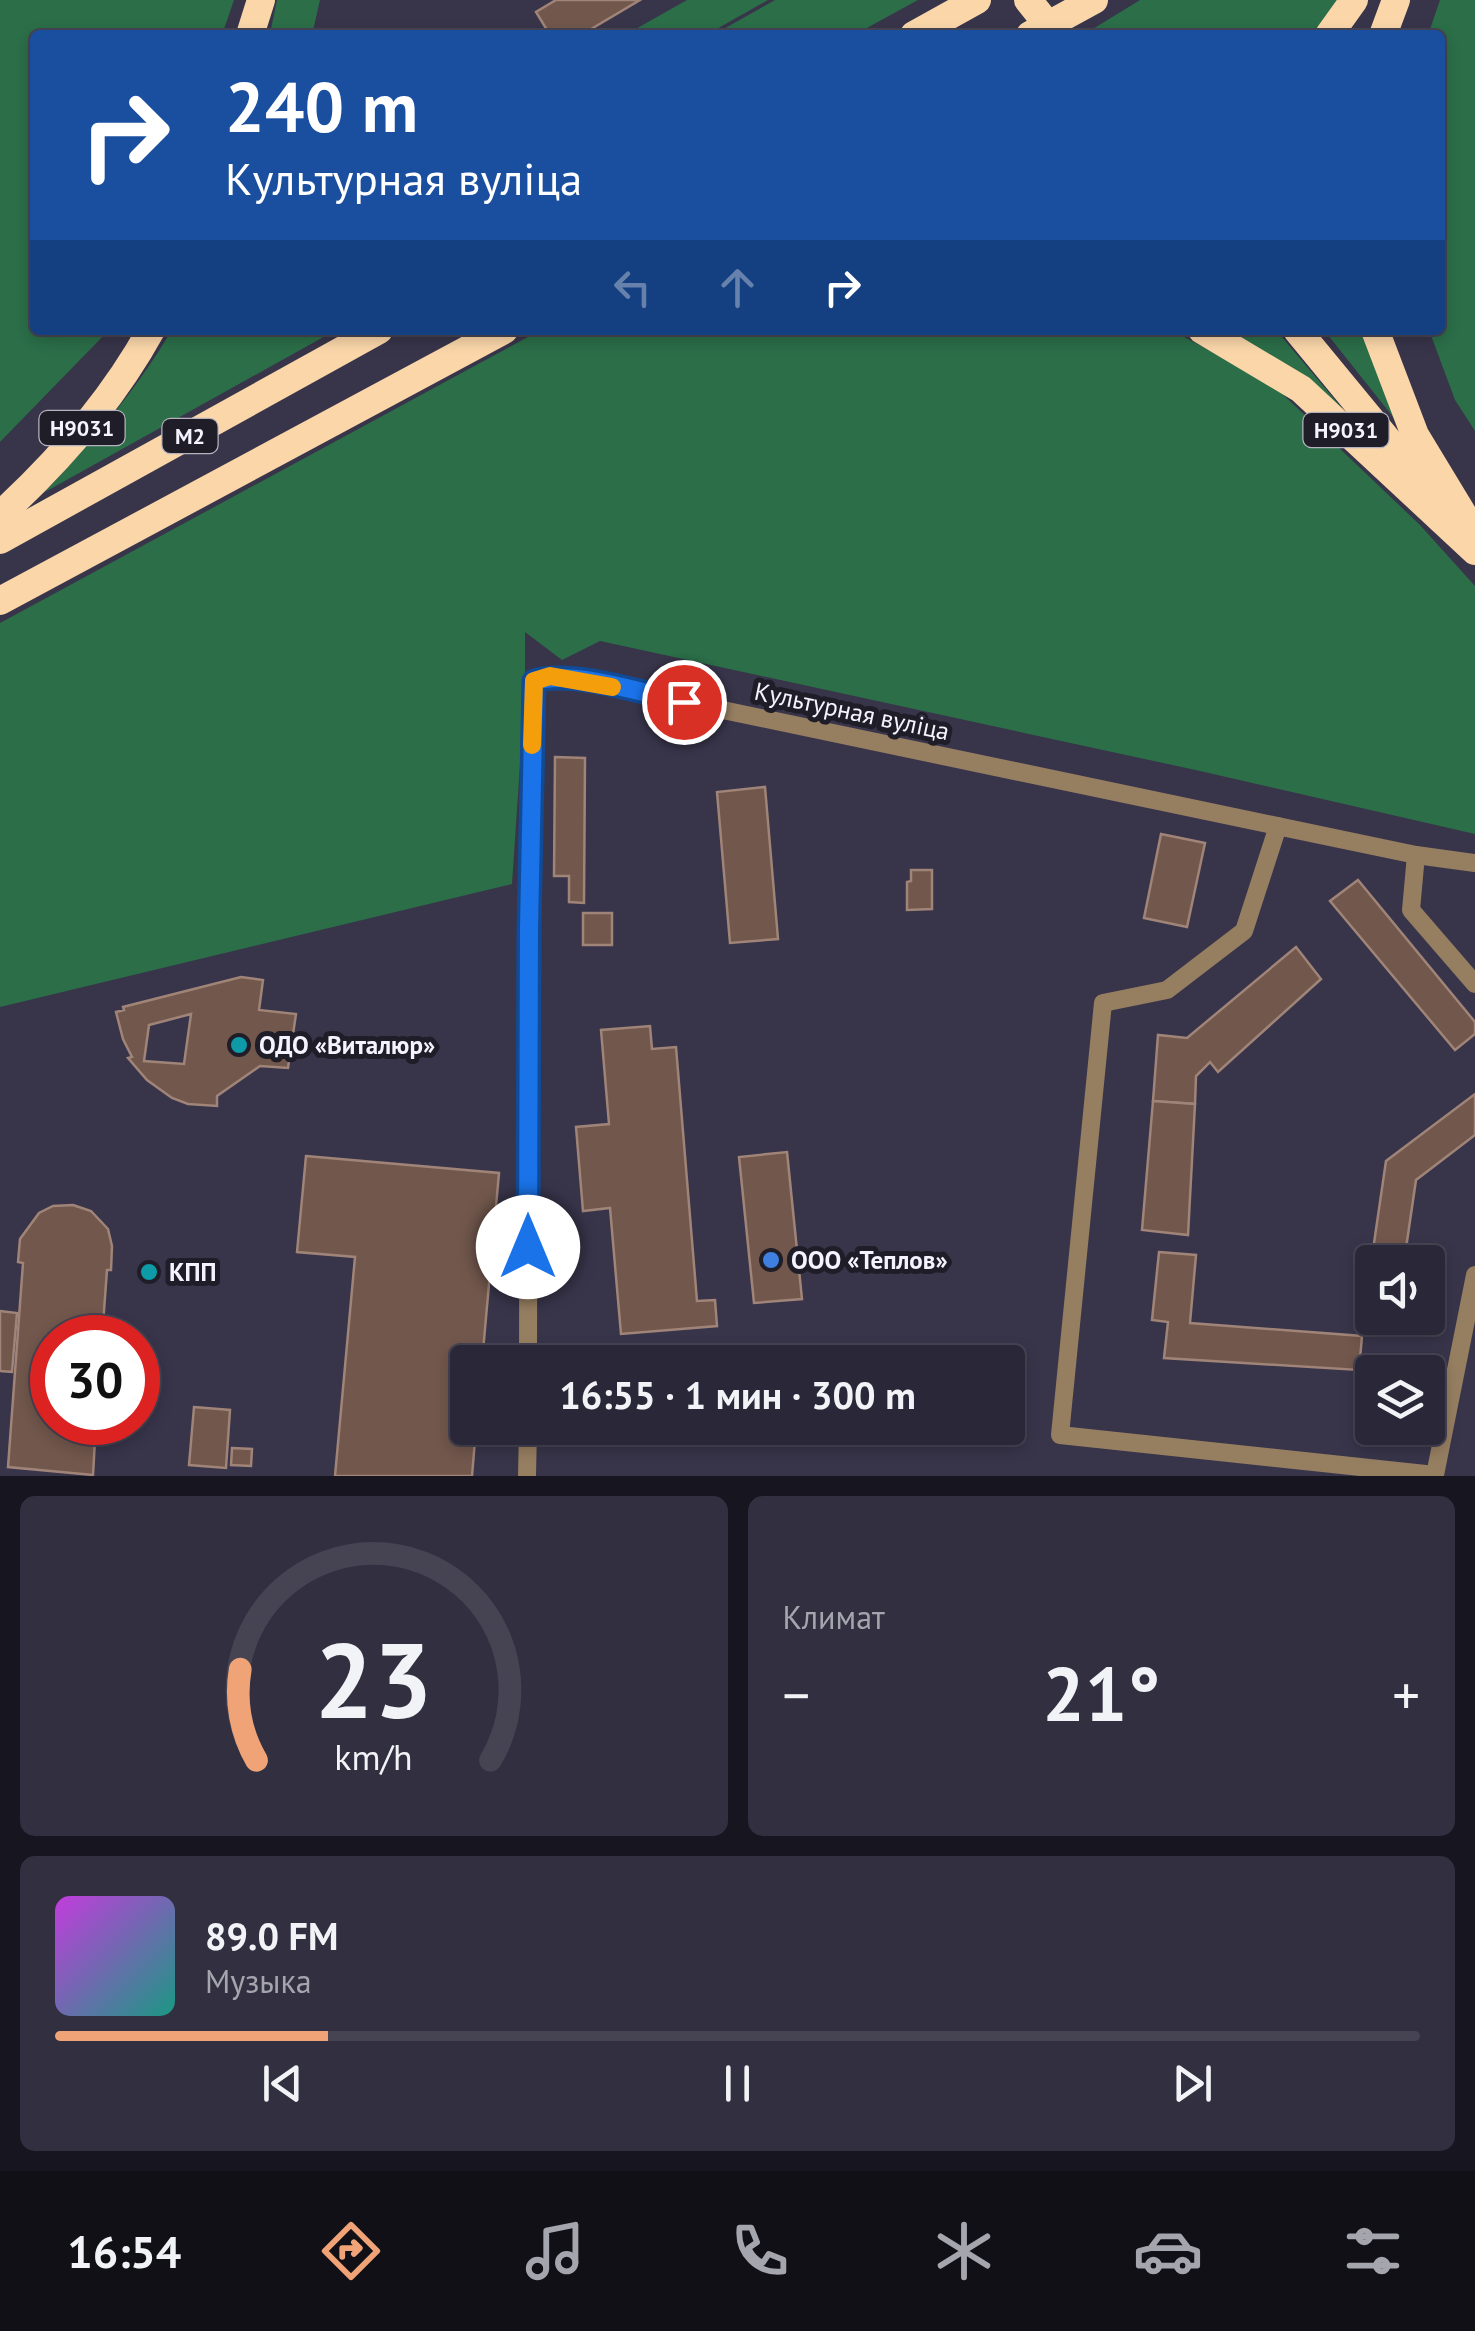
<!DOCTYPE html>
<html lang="ru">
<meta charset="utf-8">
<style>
body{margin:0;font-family:"PT Sans",sans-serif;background:#322f40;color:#f1f3f6;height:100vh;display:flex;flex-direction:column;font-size:38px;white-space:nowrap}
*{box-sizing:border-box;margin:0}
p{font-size:32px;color:#a5a5ae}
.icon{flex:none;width:55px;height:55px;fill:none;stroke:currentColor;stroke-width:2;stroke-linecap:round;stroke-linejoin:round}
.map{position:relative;height:1476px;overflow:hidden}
.sheet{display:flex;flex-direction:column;gap:20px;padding:20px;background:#17151f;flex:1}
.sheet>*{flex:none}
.banner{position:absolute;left:30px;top:30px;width:1415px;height:305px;border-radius:10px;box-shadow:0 5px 15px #0003,0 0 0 2px #464453;background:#1a4fa0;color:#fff;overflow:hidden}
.buttons{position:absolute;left:1355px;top:1245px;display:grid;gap:20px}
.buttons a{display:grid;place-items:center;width:90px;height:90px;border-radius:10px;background:#2a2738;box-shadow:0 5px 15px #0003,0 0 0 2px #464453;font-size:50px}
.speed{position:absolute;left:30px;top:1315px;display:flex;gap:20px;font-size:50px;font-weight:700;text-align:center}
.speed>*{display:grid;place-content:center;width:130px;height:130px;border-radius:50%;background:#2a2738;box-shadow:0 5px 15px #0003,0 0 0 2px #464453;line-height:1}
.speed .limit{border:15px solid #d22;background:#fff;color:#111}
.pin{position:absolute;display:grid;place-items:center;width:85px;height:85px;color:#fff;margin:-42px;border:5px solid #fff;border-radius:50%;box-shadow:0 2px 10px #0007}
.me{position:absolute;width:110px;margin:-55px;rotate:0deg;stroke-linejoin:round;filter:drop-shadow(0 0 8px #0008)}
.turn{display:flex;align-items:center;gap:35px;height:210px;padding:0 30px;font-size:45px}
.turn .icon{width:130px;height:130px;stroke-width:2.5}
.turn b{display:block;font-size:70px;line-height:85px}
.lanes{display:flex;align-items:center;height:95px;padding:0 30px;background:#0003;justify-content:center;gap:50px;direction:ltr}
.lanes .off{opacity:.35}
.big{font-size:75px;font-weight:600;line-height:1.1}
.sheet .tile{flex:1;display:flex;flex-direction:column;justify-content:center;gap:15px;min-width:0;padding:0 35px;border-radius:15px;background:#322f40}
.sheet .dial{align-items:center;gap:0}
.dial svg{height:260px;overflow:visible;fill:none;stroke:#464453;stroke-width:7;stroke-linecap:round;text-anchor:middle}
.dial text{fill:#f1f3f6;stroke:none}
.song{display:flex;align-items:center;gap:30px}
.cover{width:120px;height:120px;border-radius:15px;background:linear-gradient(135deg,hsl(290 70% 55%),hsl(170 70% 35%))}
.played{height:10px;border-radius:5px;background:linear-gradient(90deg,#efa376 20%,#464453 20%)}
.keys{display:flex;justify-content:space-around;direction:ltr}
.heat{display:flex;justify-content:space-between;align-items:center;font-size:55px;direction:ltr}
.sheet .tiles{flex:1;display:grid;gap:20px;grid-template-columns:1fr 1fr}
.tile:last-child{grid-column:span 2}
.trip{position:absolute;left:450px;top:1345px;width:575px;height:100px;border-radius:10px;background:#2a2738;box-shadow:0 5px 15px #0003,0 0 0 2px #464453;font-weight:600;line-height:100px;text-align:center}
.tab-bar{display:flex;height:160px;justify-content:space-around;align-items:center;background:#111016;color:#a5a5ae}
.tab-bar .icon{width:70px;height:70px}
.tab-bar .current{color:#efa376}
.tab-bar b{font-size:45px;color:#f1f3f6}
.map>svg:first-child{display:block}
.green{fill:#2b6e48}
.building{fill:#71574c;stroke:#a08478;stroke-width:2.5;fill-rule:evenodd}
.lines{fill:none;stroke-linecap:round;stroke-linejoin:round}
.minor{stroke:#967e61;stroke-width:18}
.trunk{stroke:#fad6a9;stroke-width:28}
.trunk-bridge{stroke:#fad6a9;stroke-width:28}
.route-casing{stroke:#114b97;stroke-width:25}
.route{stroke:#1a73e8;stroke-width:18}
.slow{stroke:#f59e0b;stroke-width:18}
.culture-dot{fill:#0f9aa8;stroke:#1f1d27;stroke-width:4}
.shop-dot{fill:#3f7fe0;stroke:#1f1d27;stroke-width:4}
.labels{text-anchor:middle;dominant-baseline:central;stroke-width:10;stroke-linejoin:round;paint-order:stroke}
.shield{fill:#1f1d27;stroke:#b5b3be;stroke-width:2.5}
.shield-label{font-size:22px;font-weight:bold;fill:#f5f3ff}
.street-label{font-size:25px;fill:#f5f3ff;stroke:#1f1d27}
.poi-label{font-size:25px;font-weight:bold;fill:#f5f3ff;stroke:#1f1d27;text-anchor:start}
</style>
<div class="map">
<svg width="1475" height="1476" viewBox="0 0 1475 1476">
<rect width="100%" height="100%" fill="#38344a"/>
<!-- green -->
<g class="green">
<path d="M0 0H234L222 35H35V330H109L0 442Z"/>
<path d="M277 0H320L312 35H273L271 29Z"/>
<path d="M687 0H768L706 35H625Z"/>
<path d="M775 0H918L854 35H713Z"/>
<path d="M1140 0H1343L1318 35H1083Z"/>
<path d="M1440 0H1475V431L1455 400 1429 330H1440V35H1428Z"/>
<path d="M172 330H336L45 492C93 441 136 390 172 330Z"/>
<path d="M541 330H1171L1272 384 1420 525 1475 586V834L1200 771 600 641 562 660 525 632V690L512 884 0 1007V623Z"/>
<path d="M1216 330H1276L1357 426Z"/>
<path d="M1324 330H1365L1401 427Z"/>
</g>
<!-- building -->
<g class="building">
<path d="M556 0H640L581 35H550L536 12Z"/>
<path d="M555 757 585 758 584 903 569 902V876H554Z"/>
<path d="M765 787 778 939 730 943 717 792Z"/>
<path d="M1161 834 1205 843 1187 927 1144 918Z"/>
<path d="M911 870H932V909L907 910V882L911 881Z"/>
<path d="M1358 880 1475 1022V1034L1455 1050 1330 901Z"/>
<rect x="583" y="913" width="29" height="32"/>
<path d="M1296 947 1321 979 1218 1072 1210 1062 1196 1076 1195 1104 1153 1101 1158 1035 1187 1038Z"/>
<path d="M241 977 263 980 259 1010 296 1014 288 1068 260 1066 217 1096V1106L188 1104 172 1098 147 1080 128 1058 132 1057 123 1039 116 1012 124 1010 123 1007ZM191 1014 184 1064 144 1061 149 1025Z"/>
<path d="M650 1026 652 1049 676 1047 697 1301 715 1300 717 1326 621 1334 610 1208 583 1211 576 1127 609 1124 601 1030Z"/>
<path d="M1475 1094V1135L1416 1180 1404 1262H1372V1291H1367L1386 1161Z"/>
<path d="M1153 1101 1195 1104 1188 1235 1142 1230Z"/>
<path d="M787 1152 802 1299 754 1303 739 1157Z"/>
<path d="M306 1156 499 1173 482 1362H468V1428H476L472 1476H335L355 1257 297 1252Z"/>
<path d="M73 1205 91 1211 108 1229 112 1246 111 1270H107L102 1338H52V1422H96L93 1475 8 1467 23 1263 18 1262 20 1239 39 1213 53 1206Z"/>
<path d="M1159 1252 1196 1255 1190 1323 1362 1336 1359 1370 1164 1358 1168 1322 1152 1320Z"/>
<path d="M0 1311 17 1313 12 1372 0 1371Z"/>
<path d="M194 1407 230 1410 226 1468 189 1465Z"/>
<path d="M232 1448 252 1449 251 1466 231 1465Z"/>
</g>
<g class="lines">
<!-- minor -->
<g class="minor">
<path d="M1278 826 1244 931 1167 990 1103 1003 1060 1435 1435 1475 1475 1275"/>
<path d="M1416 855 1411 910 1475 984"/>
<path d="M528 1362 529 928 534 681 550 676 570 678 1416 855 1475 863"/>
<path d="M527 1476 528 1428"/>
</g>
<!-- trunk -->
<g class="trunk">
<path d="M1028 0 1056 35"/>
<path d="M250 35 261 0"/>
<path d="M914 35 977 0"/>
<path d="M1329 35 1354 0"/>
<path d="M1383 35 1396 0"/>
<path d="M1202 330 1301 389 1475 551"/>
<path d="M1297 330 1432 494"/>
<path d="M1375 330 1415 435 1475 534"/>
<path d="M0 515C58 462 113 399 151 330"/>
<path d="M0 540 379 330"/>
<path d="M0 601 504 330"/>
</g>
<!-- trunk-bridge -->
<path class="trunk-bridge" d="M1030 35 1094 0"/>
</g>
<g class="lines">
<!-- route casing -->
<g class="route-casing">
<path id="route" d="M528 1247 529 928 534 681C575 670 641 693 684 702"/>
</g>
<!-- route -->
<use href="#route" class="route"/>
<!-- slow -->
<path class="slow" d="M532 745 534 681 550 676 612 687"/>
</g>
<!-- markers -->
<g class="culture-dot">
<circle cx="239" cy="1045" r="10"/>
<circle cx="149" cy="1272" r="10"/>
</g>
<circle class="shop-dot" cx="771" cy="1260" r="10"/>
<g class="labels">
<!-- shield labels -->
<g class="shield">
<rect x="39.5" y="411" width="85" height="34" rx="8"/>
<rect x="1303.5" y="413" width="85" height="34" rx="8"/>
<rect x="162.5" y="419" width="55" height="34" rx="8"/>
</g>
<g class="shield-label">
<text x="82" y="428">Н9031</text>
<text x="1346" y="430">Н9031</text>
<text x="190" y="436">М2</text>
</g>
<!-- street labels -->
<g class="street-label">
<text transform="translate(852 711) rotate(12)">Культурная вуліца</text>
</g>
<!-- poi labels -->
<g class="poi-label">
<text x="259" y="1045">ОДО «Виталюр»</text>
<text x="791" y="1260">ООО «Теплов»</text>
<text x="169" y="1272">КПП</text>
</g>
</g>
</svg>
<div class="buttons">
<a><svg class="icon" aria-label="sound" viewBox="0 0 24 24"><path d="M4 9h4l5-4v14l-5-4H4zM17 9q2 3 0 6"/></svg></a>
<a><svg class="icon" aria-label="layers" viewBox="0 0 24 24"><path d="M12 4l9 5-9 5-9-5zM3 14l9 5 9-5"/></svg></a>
</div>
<div class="speed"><div class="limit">30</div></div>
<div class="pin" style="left:684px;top:702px;background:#d93025"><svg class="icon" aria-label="arrive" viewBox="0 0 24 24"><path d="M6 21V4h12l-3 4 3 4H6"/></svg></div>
<svg class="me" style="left:528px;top:1247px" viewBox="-20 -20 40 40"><circle r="19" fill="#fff"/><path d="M0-13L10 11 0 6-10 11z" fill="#1a73e8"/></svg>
<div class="trip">16:55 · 1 мин · 300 m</div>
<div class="banner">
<div class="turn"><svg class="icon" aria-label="right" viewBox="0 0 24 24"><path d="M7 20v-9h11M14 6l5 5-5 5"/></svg><div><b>240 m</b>Культурная вуліца</div></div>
<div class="lanes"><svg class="icon off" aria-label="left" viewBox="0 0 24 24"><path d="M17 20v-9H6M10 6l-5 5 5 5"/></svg><svg class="icon off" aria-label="ahead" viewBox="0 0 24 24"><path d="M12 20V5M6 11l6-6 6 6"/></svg><svg class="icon" aria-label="right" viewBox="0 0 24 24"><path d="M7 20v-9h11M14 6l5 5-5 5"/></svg></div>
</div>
</div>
<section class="sheet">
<div class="tiles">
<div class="tile dial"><svg viewBox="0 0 100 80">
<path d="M14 69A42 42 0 1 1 86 69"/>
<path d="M14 69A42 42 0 0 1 9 41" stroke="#efa376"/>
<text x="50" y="56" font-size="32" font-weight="700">23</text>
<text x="50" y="72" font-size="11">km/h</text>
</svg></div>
<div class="tile"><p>Климат</p>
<div class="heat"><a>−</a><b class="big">21°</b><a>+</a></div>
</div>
<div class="tile">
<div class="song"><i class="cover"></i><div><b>89.0 FM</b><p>Музыка</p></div></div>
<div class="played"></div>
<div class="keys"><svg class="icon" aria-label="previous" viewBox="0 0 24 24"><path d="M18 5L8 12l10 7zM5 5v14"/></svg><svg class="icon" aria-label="pause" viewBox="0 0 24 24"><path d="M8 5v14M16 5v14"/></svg><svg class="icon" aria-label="next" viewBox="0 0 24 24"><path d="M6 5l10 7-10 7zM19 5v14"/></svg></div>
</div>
</div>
</section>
<nav class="tab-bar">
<b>16:54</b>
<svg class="icon current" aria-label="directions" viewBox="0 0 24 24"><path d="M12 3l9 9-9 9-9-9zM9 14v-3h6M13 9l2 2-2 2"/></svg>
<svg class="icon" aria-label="music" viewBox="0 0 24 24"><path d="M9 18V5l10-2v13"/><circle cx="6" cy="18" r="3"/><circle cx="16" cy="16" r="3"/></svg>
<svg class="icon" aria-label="phone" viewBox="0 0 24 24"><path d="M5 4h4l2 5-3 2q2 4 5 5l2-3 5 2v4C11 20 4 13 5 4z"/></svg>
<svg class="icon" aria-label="climate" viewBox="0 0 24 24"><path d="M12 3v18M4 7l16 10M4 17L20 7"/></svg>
<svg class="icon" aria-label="car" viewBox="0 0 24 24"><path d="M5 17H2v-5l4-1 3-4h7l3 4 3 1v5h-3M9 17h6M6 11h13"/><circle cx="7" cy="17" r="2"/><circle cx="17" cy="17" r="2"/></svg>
<svg class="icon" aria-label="filters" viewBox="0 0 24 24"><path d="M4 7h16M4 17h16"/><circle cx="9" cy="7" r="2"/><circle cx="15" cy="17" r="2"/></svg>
</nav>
